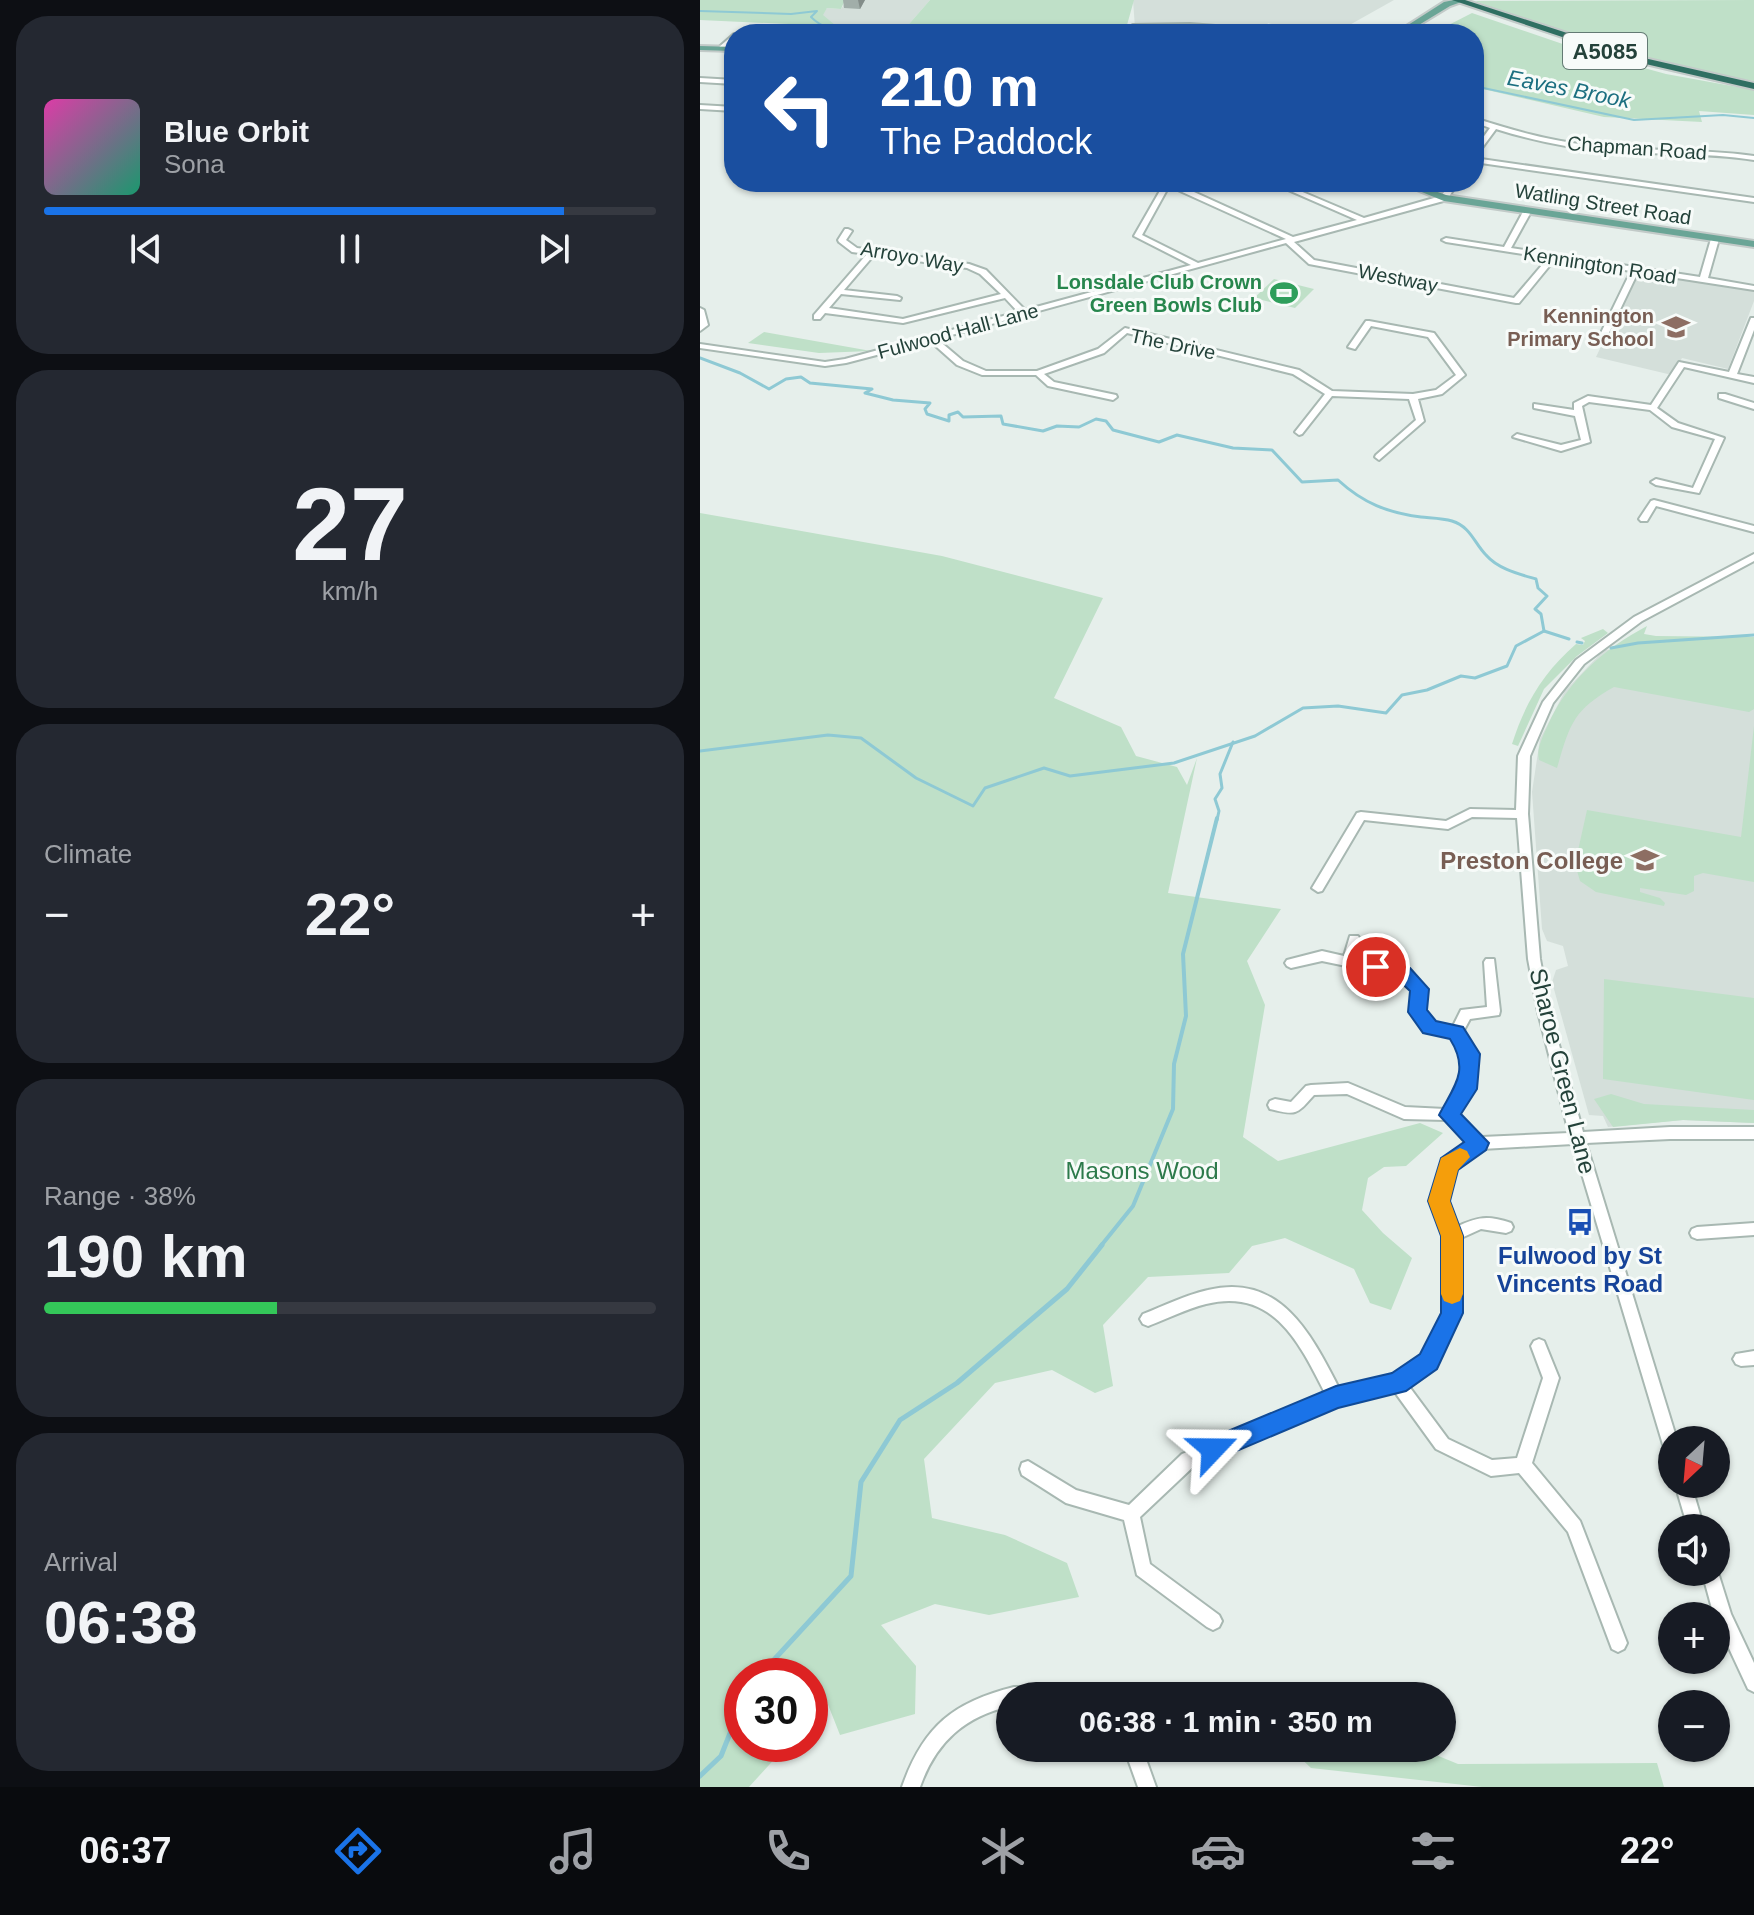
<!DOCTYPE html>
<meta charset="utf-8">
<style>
body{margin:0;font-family:Helvetica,sans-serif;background:#242831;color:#f1f3f6;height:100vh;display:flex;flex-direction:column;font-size:30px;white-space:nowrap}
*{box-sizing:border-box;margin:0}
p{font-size:26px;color:#9ea1a6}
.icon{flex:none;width:44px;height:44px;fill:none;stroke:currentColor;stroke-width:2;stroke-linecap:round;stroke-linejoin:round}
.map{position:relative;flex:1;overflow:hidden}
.drawer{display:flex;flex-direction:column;gap:16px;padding:16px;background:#0d0f14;width:700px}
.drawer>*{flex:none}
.banner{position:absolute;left:24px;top:24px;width:760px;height:168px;border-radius:32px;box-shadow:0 2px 6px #0004;background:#1a4fa0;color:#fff;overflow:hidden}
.needle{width:52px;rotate:206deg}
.controls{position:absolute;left:958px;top:1426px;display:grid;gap:16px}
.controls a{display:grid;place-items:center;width:72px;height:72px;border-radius:50%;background:#171b24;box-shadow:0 2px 6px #0004;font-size:40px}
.speed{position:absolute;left:24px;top:1658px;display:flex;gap:16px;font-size:40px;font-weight:700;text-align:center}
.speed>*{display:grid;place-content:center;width:104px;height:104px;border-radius:50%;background:#171b24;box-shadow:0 2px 6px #0004;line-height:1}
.speed .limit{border:12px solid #d22;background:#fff;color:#111}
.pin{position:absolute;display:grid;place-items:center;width:68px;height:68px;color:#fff;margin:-34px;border:4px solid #fff;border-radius:50%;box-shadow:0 2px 8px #0007}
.me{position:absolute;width:88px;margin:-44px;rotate:67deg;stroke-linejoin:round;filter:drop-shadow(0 0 6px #0008)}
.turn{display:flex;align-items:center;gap:28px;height:168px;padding:0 24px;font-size:36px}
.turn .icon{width:104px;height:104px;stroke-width:2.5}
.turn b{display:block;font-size:56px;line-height:68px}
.big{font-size:60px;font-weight:600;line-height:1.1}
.drawer .widget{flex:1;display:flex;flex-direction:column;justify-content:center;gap:12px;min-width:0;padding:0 28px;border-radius:32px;background:#242831}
.drawer .dial{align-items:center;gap:0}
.dial b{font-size:104px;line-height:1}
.song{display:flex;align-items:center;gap:24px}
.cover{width:96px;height:96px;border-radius:12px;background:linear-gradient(135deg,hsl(320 70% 55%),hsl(160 70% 35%))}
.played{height:8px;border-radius:4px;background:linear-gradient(90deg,#1a73e8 85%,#363941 85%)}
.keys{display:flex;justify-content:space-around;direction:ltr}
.heat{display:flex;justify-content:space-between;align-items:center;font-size:44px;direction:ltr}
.charge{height:12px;border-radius:6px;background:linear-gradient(90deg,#34c759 38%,#363941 0)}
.trip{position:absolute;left:296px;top:1682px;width:460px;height:80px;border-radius:40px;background:#171b24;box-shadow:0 2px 6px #0004;font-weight:600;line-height:80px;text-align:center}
.tab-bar{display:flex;height:128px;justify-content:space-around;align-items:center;background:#090b0e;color:#9ea1a6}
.tab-bar .icon{width:56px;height:56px}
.tab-bar .on{color:#1a73e8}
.tab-bar b{font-size:36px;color:#f1f3f6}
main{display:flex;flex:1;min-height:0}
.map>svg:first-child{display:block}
.built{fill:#d4dfda}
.green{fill:#bfe0c8}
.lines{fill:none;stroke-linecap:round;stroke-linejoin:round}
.stream-far3{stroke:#8ec9d4;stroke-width:2}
.stream-far2{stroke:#8ec9d4;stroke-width:3}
.stream-far1{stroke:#8ec9d4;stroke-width:4}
.stream{stroke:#8ec9d4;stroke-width:5}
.minor-casing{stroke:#a8b8b2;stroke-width:4}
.major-casing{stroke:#c2cac8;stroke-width:4}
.highway-casing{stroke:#c2cac8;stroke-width:4}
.minor{fill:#fff;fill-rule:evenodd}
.major{fill:#6aa596;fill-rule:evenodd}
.highway{fill:#2f6f62;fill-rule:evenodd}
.wall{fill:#a1aea9}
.shaded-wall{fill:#838d89}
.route{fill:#1a73e8;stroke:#114b97;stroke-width:2}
.slow{fill:#f59e0b}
.labels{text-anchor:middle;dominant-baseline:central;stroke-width:6;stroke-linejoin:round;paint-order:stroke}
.far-street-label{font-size:20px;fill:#24423a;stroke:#f7fbf9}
.far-leisure-label{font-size:20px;font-weight:bold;fill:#27864d;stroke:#f7fbf9;text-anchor:end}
.far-education-label{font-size:20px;font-weight:bold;fill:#785e54;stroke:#f7fbf9;text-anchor:end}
.shield{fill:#f7fbf9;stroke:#637a73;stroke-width:2}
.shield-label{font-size:22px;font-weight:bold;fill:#24423a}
.far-water-label{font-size:22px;font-style:italic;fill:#1c6f80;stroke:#f7fbf9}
.education-label{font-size:24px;font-weight:bold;fill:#785e54;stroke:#f7fbf9;text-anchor:end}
.street-label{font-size:24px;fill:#24423a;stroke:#f7fbf9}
.park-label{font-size:24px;fill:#2d7a4b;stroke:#f7fbf9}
.transit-label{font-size:24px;font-weight:bold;fill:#164399;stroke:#f7fbf9}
</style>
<main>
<section class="drawer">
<div class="widget">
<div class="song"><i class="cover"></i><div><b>Blue Orbit</b><p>Sona</p></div></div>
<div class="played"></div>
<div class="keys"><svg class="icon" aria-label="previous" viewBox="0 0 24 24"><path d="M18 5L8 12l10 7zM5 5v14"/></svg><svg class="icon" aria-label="pause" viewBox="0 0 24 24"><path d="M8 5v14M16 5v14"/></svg><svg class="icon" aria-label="next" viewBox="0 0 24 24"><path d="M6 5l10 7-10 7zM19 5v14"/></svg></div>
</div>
<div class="widget dial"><b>27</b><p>km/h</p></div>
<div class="widget"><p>Climate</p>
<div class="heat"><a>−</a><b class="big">22°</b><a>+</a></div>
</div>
<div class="widget"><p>Range · 38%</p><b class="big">190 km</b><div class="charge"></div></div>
<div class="widget"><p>Arrival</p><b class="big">06:38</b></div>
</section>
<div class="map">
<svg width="1054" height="1787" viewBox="0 0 1054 1787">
<rect width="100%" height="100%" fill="#e6efeb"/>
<!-- built -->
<g class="built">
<path d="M147 0H230L202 32 163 34 139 30 122 15 127 8 141 9Z"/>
<path d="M433 0H694L637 32 592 30 568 23 565 29 557 30 435 28Z"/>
<path d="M937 272 1054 291V301L1028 369 982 358 972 375 896 357Z"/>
<path d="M1054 638V1123L983 1120 908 1127 903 1116 889 1115 852 982 856 970 868 966 863 946 847 941 842 929 832 792 840 739 865 691 904 650Z"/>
</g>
<!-- green -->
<g class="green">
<path d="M0 0H145L141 9 127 8 123 15 141 30 164 34 110 25 0 20Z"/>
<path d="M230 0H434L427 25 433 29 490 28 525 32 170 34 202 32Z"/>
<path d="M1054 0V81C955 66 868 36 775 1Z"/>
<path d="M772 13 886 52 966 74 1054 90V115L999 111 1002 122 904 117 774 87V34H731Z"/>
<path d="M574 279 614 289 595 308 554 298Z"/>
<path d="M64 332 171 351 119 353 48 343Z"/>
<path d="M0 513 242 556 403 598 354 698 421 727 436 756 477 767 487 785 497 758 468 893 581 909 547 961 565 1005 543 1137 578 1161 720 1123 743 1133 706 1166 684 1167 668 1178 662 1210 683 1233 712 1258 691 1310 670 1303 654 1269 585 1238 552 1246 529 1273 448 1277 403 1325 413 1386 395 1393 352 1370 295 1383 224 1459 232 1518 305 1535 367 1563 379 1597 289 1615 235 1604 181 1625 216 1666 215 1714 140 1735 127 1702 110 1720V1676H42V1744H88L49 1787H0Z"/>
<path d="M947 626 944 634 956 636 1054 637V709L1049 712 914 687C873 710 870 724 857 768L839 760C836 749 843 736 848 725 868 680 904 649 947 626Z"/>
<path d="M903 629 908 633 877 656 844 689 818 746 812 744C825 703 843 673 876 644L883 645 885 641 881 638Z"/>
<path d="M1054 726V882L1003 873 994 876V891L986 895 940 888V892L960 898 965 903 964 906 896 892 880 881 875 864 887 810 1041 837Z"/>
<path d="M904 979 1054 998V1100L903 1079Z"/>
<path d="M911 1094 944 1104 1054 1110V1123L983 1120 913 1127 894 1099Z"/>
<path d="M590 1748H719L758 1764 957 1763 964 1787H782L611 1768Z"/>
</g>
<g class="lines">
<!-- stream-far3 -->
<g class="stream-far3">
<path d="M0 11 91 14 117 11 111 17C123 29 137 31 153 34"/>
<path d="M478 34H489"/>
<path d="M774 86 934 120 1023 115 1054 118"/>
</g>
<!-- stream-far2 -->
<g class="stream-far2">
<path d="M0 358 40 373 69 389 86 379 101 377 110 383 172 389 165 393 193 400 230 403 225 409 227 414 249 421V415L258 412 263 417 301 416 303 424 343 431 357 426 379 427 396 419 406 421 413 430 459 442 477 435 533 448 572 450 602 482 638 480C663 503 688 513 721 517 731 518 743 518 752 521 771 527 774 543 786 555 798 569 819 574 836 579L838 588 847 596 835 609 841 614 844 631"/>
<path d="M877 642 882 643"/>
<path d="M911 648 938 643 1054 635"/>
<path d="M0 751 128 735 161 738 216 778 273 806 285 788 344 768 370 776 474 763 555 736 603 708 638 706 686 713 702 695 727 690 761 676 775 678 807 666 816 646 844 631 869 639"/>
<path d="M517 820 519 811 515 799 522 788 520 774 533 742"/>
</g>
<!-- stream-far1 -->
<path class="stream-far1" d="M400 1247 433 1206 473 1109 474 1064 486 1016 483 954 517 818"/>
<!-- stream -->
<g class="stream">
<path d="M59 1676 151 1576 161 1482 200 1420 257 1383 367 1289 402 1245"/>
<path d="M0 1776 21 1756 42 1703"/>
</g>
<!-- minor casing -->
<g class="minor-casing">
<g id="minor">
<path d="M490 24 566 30C570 27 583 28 586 31L628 32 631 34C565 34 499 28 433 29L430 27 433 25Z"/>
<path d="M83 28 88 29 84 34H78Z"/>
<path d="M117 32 122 33 123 34H114Z"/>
<path d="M34 34V39L22 50H18V48Z"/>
<path d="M0 78 34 80V84L0 82Z"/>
<path d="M0 105 34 107V111L0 109Z"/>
<path d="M774 118C812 130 849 141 888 145 943 152 999 148 1054 156V160C1004 152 955 155 905 151 868 148 831 140 796 129L776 156 774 157V150L790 128 774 122Z"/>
<path d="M774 158 1054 198V202L774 162Z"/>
<path d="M465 182H472L593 237 657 220 570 182H579L664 218 741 196 752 182H758L747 200 594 242 614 260 814 298 848 258 746 242 742 240 746 238 804 247 824 210 828 208 832 210 811 248 1000 277 1011 239 1015 237 1019 239 1008 278 1054 286V290L938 272 905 341 901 343 897 341 931 271 855 259 819 303H816L609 264 586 243 237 339 263 361 286 371H337L398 349 425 328 599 370 632 391 713 394 736 390 756 375 728 337 671 326 655 349 648 347 666 321H669L734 333 765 375 742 394 718 399 724 421 679 460 675 457 676 455 716 420 709 399 632 396 602 434 599 435 595 432 625 394 593 374 427 333 404 353 344 374 354 382 416 395 417 397 413 400 348 386 336 375H282L257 365 230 341 146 363 125 366 0 348V344L125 362 145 359 318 312 305 298 203 323 125 313 120 319H114V315L167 254 152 252 139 242 138 240 145 229H148L152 231 146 240 157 248 269 264 286 270 325 310 491 265 434 236ZM469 186 586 239 498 263 442 235ZM174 255 267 268 280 274 301 294 203 319 129 308 141 294 200 300 201 298 197 296 144 290Z"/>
<path d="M0 308 4 310 8 325 0 331Z"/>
<path d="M1051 318H1054V330L1037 374 1054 377V383L984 367 957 408 978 423 1024 438 999 493 956 485 951 482 956 479 993 488 1015 439 972 427 950 410 889 402 882 406 890 442 861 451 813 437 817 434 861 445 881 440 875 416 834 408V404L874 410V403L888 396 951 405 979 362 1029 372Z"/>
<path d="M1019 394H1025L1054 403V409L1019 398Z"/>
<path d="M954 500 1054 526V532L956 506 947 521H941L939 519 951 501Z"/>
<path d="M1054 554V561L942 621 884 664 853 703 830 756 828 814 840 959 850 1012 883 1132 970 1127H1054V1139H970L886 1143 977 1440H972V1456L966 1453 964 1448 873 1144 782 1149 755 1168 746 1201 756 1227C778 1217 787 1215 811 1223L813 1227 811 1231 806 1233 781 1229 759 1239V1313L734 1367 708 1385 748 1439 792 1460 817 1458 843 1378 831 1346 834 1341 839 1339 844 1341 859 1378 832 1463 880 1521 927 1643 924 1649 918 1652 912 1649 868 1532 819 1473 791 1476 736 1449 694 1391 637 1405 494 1466 440 1517 450 1564 519 1615 522 1621 519 1627 513 1630 507 1627 437 1575 424 1520 366 1503 322 1475 320 1469 322 1463 328 1461 376 1490 429 1505 482 1454 626 1395C600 1344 574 1287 506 1304 486 1309 467 1319 448 1326L443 1324 440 1319 443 1314C464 1306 485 1295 508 1290 581 1272 612 1336 640 1390L693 1377 724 1357 745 1313V1236L732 1201 744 1161 769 1142 746 1120 704 1119 647 1094 614 1095C597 1114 597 1116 570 1109L568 1105 570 1101 575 1099 591 1102 606 1086 611 1085 648 1083 705 1107 745 1109 760 1088 763 1055 752 1037 725 1032 711 1012 713 990 699 977 622 961 591 968 587 966 585 963 587 960 622 951 644 956 650 936H658L660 939 656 958 707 970 725 989 724 1011 734 1023 753 1026 761 1010 787 1007 784 962 786 959H794L800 1011 799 1015 770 1019 763 1032 777 1054 774 1089 757 1114 782 1137 869 1133 838 1012 828 959 817 818 772 817 748 829 664 820 622 891 618 892 612 888 657 813 661 812 746 821 770 809 816 810 818 756 843 702 876 660 934 617Z"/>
<path d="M1054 1223V1235L997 1239 992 1237 990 1233 992 1229 997 1227Z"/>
<path d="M1054 1351V1365L1041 1366 1036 1364 1033 1359 1036 1354Z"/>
<path d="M975 1484H991L1004 1528H988Z"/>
<path d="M1016 1566 1031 1614 1054 1663V1692L1048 1689 1014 1616 1002 1572H1016Z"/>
<path d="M314 1687H354L360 1690 363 1696H310V1706C264 1717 236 1742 220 1787H202C223 1727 253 1702 314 1687Z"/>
<path d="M424 1748H442L456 1787H438Z"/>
</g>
</g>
<!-- major casing -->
<g class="major-casing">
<g id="major">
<path d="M754 0 764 1 750 6 704 34H694L744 2Z"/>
<path d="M0 46 34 47V51L0 50Z"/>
<path d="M697 182H710L746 195 1054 241V247L744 201Z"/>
</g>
</g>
<!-- highway casing -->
<g class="highway-casing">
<path id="highway" d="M752 0H765L944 58 1054 83V89L937 62Z"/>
</g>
<!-- minor -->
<use href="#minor" class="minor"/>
<!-- major -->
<use href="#major" class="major"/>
<!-- highway -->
<use href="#highway" class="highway"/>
</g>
<!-- wall -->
<path class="wall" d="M143 0H165L160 9 144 8Z"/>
<!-- shaded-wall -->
<path class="shaded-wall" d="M158 0H165L160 9Z"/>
<!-- route -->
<path class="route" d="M676 960 710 968 729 989 727 1010 736 1021 763 1027 780 1054 777 1089 761 1114 789 1143 786 1150 758 1170 750 1201 763 1236V1313L737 1369 706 1391 638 1408 513 1461 504 1457 501 1449 504 1441 636 1386 692 1373 720 1354 741 1313V1236L728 1201 741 1158 764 1142 739 1115C754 1086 770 1071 750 1039L723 1033 708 1012 710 991 697 979 669 972 666 967 669 962Z"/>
<!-- slow -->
<path class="slow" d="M760 1148 767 1151 770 1157 758 1170 750 1201 763 1236V1294L760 1301 752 1304 744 1301 741 1294V1236L728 1201 741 1158Z"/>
<!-- icons -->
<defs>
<g id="stadium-bare" transform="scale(2.16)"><path d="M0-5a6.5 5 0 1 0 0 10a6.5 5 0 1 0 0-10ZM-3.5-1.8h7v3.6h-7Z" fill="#2e9e5b" stroke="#f7fbf9" stroke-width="2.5" paint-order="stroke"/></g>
<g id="school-bare" transform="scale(2.16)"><path d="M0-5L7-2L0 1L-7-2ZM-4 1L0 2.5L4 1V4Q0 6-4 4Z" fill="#8d6e63" stroke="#f7fbf9" stroke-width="2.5" paint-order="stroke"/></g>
<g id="university-bare" transform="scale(2.16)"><path d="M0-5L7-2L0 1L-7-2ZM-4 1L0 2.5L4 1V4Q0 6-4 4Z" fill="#8d6e63" stroke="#f7fbf9" stroke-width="2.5" paint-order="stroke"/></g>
<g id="bus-bare" transform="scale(2.16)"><path d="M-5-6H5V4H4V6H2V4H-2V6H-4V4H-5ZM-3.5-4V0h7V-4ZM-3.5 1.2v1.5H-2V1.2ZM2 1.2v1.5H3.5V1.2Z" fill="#1a4fb4" stroke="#f7fbf9" stroke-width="2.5" paint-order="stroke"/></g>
</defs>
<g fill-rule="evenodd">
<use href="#stadium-bare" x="584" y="293"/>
<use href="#school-bare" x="976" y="327"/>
<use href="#university-bare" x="945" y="860"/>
<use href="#bus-bare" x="880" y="1222"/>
</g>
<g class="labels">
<!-- far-street labels -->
<g class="far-street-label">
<text transform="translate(937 148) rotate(4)">Chapman Road</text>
<text transform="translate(903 204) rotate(9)">Watling Street Road</text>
<text transform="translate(212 257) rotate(10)">Arroyo Way</text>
<text transform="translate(900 265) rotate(9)">Kennington Road</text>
<text transform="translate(698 278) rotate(11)">Westway</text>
<text transform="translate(258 331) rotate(-15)">Fulwood Hall Lane</text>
<text transform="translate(473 344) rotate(12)">The Drive</text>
</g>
<!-- far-leisure labels -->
<g class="far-leisure-label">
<text x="562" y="282">Lonsdale Club Crown<tspan x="562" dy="23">Green Bowls Club</tspan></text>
</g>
<!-- far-education labels -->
<g class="far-education-label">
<text x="954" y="316">Kennington<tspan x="954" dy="23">Primary School</tspan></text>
</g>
<!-- shield labels -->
<rect class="shield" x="863" y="33" width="84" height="36" rx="6"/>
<g class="shield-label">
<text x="905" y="51">A5085</text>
</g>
<!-- far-water labels -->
<g class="far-water-label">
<text transform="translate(869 89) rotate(11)">Eaves Brook</text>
</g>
<!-- education labels -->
<g class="education-label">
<text x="923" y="860">Preston College</text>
</g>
<!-- street labels -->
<g class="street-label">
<text transform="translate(863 1071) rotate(76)">Sharoe Green Lane</text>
</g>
<!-- park labels -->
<g class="park-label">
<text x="442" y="1170">Masons Wood</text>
</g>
<!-- transit labels -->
<g class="transit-label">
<text x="880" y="1255">Fulwood by St<tspan x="880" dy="28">Vincents Road</tspan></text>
</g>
</g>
</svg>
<div class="controls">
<a><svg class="needle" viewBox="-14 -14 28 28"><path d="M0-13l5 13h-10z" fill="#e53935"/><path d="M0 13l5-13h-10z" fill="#9ea1a6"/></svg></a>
<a><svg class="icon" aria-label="sound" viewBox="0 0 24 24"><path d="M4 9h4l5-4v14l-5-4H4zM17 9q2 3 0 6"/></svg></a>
<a>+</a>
<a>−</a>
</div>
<div class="speed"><div class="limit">30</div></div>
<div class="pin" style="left:676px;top:967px;background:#d93025"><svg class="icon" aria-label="arrive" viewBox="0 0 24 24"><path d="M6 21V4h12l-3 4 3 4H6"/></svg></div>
<svg class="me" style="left:513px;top:1449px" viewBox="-20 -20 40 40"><path d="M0-17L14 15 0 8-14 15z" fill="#1a73e8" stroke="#fff" stroke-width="4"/></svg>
<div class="trip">06:38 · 1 min · 350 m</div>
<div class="banner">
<div class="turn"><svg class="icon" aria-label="left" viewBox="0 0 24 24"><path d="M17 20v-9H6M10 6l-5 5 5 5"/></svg><div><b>210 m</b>The Paddock</div></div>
</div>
</div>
</main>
<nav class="tab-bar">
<b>06:37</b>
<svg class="icon on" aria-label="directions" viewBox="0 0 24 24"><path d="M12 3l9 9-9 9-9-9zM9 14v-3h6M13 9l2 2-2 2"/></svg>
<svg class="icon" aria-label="music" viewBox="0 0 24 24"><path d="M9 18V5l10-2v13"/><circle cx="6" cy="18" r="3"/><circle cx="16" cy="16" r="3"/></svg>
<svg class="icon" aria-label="phone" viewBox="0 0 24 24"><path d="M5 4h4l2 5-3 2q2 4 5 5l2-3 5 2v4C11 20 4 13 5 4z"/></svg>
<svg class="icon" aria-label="climate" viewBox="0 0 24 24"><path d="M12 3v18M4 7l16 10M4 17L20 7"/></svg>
<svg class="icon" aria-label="car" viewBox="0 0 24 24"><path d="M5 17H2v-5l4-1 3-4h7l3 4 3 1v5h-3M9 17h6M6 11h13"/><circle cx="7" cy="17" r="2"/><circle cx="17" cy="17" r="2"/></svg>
<svg class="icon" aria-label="filters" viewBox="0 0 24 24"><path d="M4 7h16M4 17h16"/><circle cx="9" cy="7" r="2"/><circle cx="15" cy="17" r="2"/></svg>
<b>22°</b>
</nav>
